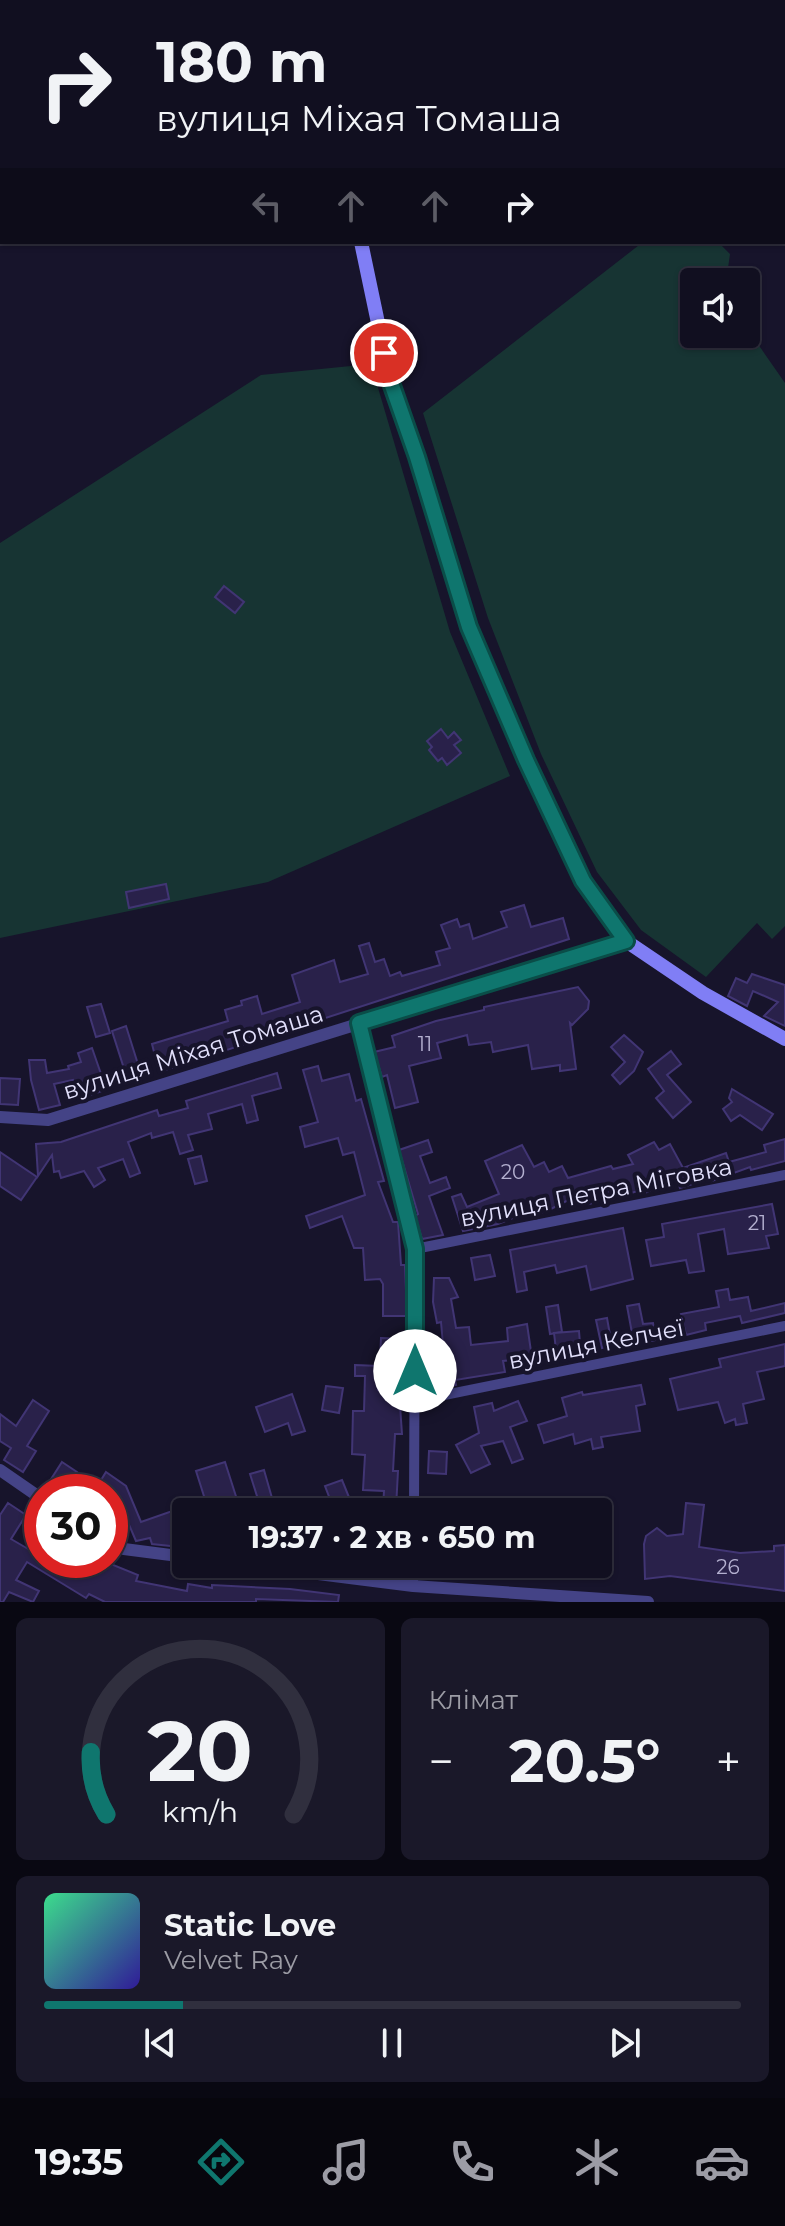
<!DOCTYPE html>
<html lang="uk">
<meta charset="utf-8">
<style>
body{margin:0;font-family:Montserrat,sans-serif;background:#1a1829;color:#f1f3f6;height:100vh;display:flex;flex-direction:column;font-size:30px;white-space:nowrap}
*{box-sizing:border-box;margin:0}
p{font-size:26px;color:#9c9ca5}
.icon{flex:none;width:44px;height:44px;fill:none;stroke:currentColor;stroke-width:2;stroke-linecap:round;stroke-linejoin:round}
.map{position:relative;height:1602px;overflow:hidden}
.details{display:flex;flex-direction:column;gap:16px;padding:16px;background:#090812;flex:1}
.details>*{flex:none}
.guide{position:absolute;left:0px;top:0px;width:786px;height:244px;box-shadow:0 2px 6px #0004,0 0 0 2px #302f3e;background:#110f20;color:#f1f3f6;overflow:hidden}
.fabs{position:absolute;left:680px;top:268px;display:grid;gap:16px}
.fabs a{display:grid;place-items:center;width:80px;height:80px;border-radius:8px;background:#110f20;box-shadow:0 2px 6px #0004,0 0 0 2px #302f3e;font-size:40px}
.speed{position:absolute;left:24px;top:1474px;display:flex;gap:16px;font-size:40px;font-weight:700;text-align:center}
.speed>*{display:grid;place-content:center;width:104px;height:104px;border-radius:50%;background:#110f20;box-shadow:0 2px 6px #0004,0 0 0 2px #302f3e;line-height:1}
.speed .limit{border:12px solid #d22;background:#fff;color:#111}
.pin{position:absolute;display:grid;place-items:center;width:68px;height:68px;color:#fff;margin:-34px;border:4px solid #fff;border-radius:50%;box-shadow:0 2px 8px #0007}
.me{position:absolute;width:88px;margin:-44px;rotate:0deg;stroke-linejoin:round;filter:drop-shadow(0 0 6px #0008)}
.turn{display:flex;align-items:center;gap:28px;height:168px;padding:0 24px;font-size:36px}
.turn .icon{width:104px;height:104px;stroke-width:2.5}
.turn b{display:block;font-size:56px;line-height:68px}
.lanes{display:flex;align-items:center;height:76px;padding:0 24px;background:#0003;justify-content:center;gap:40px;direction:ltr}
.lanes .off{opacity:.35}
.big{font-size:60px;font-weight:700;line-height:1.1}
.details .card{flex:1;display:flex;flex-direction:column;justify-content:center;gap:12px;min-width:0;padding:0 28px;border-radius:12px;background:#1a1829}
.details .dial{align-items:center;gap:0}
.dial svg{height:208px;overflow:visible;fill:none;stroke:#302f3e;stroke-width:7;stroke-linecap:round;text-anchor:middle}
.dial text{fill:#f1f3f6;stroke:none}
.song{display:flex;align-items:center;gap:24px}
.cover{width:96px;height:96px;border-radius:12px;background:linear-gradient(135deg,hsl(150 70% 55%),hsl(250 70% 35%))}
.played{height:8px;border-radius:4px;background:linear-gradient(90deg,#0f766e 20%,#302f3e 20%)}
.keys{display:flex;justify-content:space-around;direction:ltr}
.heat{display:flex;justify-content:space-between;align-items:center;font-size:44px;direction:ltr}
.details .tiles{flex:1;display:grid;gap:16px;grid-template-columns:1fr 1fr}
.card:last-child{grid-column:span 2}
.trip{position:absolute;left:172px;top:1498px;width:440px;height:80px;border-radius:8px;background:#110f20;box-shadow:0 2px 6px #0004,0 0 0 2px #302f3e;font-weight:700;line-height:80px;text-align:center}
.menu{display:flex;height:128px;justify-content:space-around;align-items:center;background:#07060d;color:#9c9ca5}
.menu .icon{width:56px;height:56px}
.menu .selected{color:#0f766e}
.menu b{font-size:36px;color:#f1f3f6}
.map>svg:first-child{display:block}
.green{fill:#173433}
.building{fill:#29214a;stroke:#413574;stroke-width:2}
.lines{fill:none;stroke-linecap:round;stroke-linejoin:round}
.minor{stroke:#444386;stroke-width:10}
.tertiary{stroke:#444386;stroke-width:12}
.secondary{stroke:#807ef5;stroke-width:14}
.route-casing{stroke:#0a4d48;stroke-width:20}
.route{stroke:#0f766e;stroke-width:14}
.labels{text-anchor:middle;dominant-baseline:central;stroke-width:8;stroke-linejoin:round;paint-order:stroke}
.number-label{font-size:20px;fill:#b4b0d0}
.street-label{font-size:24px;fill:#e2e0fc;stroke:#17142b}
</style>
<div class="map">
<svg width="785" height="1602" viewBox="0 0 785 1602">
<rect width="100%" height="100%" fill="#17142b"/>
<!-- green -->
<g class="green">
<path d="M643 242H718L730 254 726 282H694V334H746V327L785 383V926L772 939 757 923 706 977 641 930 597 872 541 754 488 618 423 413Z"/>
<path d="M371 364 450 632 510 776 268 882 0 938V543L261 375Z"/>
</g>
<!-- building -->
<g class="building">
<path d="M224 586 244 602 235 613 215 597Z"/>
<path d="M441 729 448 738 454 732 461 740 454 745 461 753 447 765 442 758 438 761 429 750 432 747 427 741Z"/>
<path d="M166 884 169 899 129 908 126 892Z"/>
<path d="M524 905 531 927 563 918 569 939 159 1072 152 1044 228 1021 225 1010 242 1005 241 1001 257 996 262 1014 300 1002 292 975 334 960 340 982 368 974 359 946 369 943 375 962 384 959 390 976 400 972 402 976 440 965 436 952 450 948 441 925 457 919 460 927 469 924 473 939 507 927 501 912Z"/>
<path d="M752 974 785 985V1026L764 1016 778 1002 753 991 747 1006 728 996 736 978 747 983Z"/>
<path d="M578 987 589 1001 588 1009 572 1025 570 1023 576 1069 560 1071V1065L532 1069 528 1045 493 1052 491 1042 469 1045 467 1035 437 1043 441 1058 409 1066 418 1102 395 1108 387 1075 382 1077 374 1052 395 1047 392 1036 436 1021 484 1010V1007Z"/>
<path d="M101 1004 110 1033 96 1037 87 1007Z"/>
<path d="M126 1026 142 1077 128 1081 112 1031Z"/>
<path d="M624 1035 643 1052 634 1071 620 1084 612 1075 625 1062 611 1047Z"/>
<path d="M92 1048 101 1074 96 1076 102 1091 80 1099 73 1080 54 1084 60 1105 39 1110 31 1080 29 1060H45L47 1073 69 1069 68 1066 81 1062 78 1053Z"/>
<path d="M671 1051 681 1064 667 1075 691 1102 673 1118 656 1098 664 1091 648 1069Z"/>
<path d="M318 1066 322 1081 349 1074 356 1101 361 1099 384 1181 378 1182 393 1222H398L401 1265H405L407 1316H383V1284L380 1279 365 1280 363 1248H354L342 1216 310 1228 306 1216 365 1195 354 1152 343 1155 338 1138 305 1147 300 1127 318 1122 303 1070Z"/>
<path d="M277 1073 281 1088 252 1096 258 1120 247 1123 242 1104 208 1114 212 1129 188 1135 193 1150 180 1154 173 1132 152 1138 151 1133 128 1142 140 1173 130 1177 123 1159 98 1168 105 1180 94 1187 84 1171 61 1178 59 1171 54 1172 52 1155 38 1176 36 1144 61 1142 157 1110 159 1116 188 1108 186 1101Z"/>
<path d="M0 1078 20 1079 18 1105 0 1104Z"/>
<path d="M732 1089 773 1114 762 1130 740 1115 731 1121 723 1109 732 1102 729 1098Z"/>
<path d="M785 1139V1161L751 1170 750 1167 712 1181 711 1178 680 1188 676 1177 647 1192 646 1189 585 1205 582 1193 547 1211 524 1217 523 1214 498 1224 463 1231 452 1197 461 1194 467 1207 499 1194 485 1161 522 1145 534 1167 544 1162 549 1172 562 1166 568 1178 611 1166 613 1169 633 1164 628 1155 654 1142 659 1150 670 1144 683 1168 726 1153 729 1162 766 1152 764 1145Z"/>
<path d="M428 1140 432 1152 420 1156 430 1183 446 1177 450 1188 429 1196 443 1235 422 1239 415 1216 418 1214 399 1150Z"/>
<path d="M0 1152 37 1177 21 1200 0 1186Z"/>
<path d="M201 1156 207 1181 195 1184 188 1159Z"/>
<path d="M772 1204 778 1234 766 1236 769 1248 728 1254 724 1229 698 1234 704 1271 689 1273 686 1260 651 1266 646 1240 664 1237 662 1224Z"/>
<path d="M623 1228 633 1279 591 1290 586 1266 557 1273 555 1265 524 1272 527 1290 517 1292 510 1250Z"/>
<path d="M490 1255 495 1276 475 1280 471 1258Z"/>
<path d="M434 1278H449L458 1297 451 1299 456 1328 469 1327 471 1345 508 1341 507 1328 527 1324 532 1358 503 1361 505 1372 455 1380 456 1385 430 1390 431 1357 444 1356 441 1322 437 1323 433 1302Z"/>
<path d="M728 1289 730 1300 748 1297 751 1311 785 1303V1313L742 1323 740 1316 705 1323 706 1330 686 1335 681 1314 719 1307 716 1291Z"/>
<path d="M639 1304 643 1324 653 1323 656 1340 634 1344 627 1306Z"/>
<path d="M558 1305 562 1332 550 1334 546 1307Z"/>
<path d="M607 1318 612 1346 602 1348 596 1320Z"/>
<path d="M579 1331 581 1356 557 1358 554 1333Z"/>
<path d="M381 1338 407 1339 406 1360 380 1359Z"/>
<path d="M785 1344V1366L757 1372 764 1399 743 1404 747 1423 736 1425 735 1419 725 1423 718 1402 678 1410 670 1379 721 1367 719 1359Z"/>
<path d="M355 1365 379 1366 378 1390 399 1391 402 1434H395L393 1471H398L396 1508 383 1507 384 1491 363 1490 365 1455 352 1454 353 1411H364L365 1376H355Z"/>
<path d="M641 1385 645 1404 636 1406 640 1431 601 1437 603 1447 593 1449 591 1439 575 1444 573 1434 544 1443 538 1425 567 1416 562 1398 582 1392 583 1395Z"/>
<path d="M326 1386 343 1388 339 1413 322 1410Z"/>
<path d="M292 1394 305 1431 292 1435 288 1423 265 1432 256 1407Z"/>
<path d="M33 1400 49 1411 27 1446 36 1451 23 1472 4 1460 11 1448 0 1441V1414L16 1426Z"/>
<path d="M518 1401 527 1421 510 1427 523 1459 512 1463 503 1441 481 1446 490 1464 471 1473 456 1445 479 1433 474 1407 492 1403 494 1411Z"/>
<path d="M429 1451 447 1452 446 1474 428 1473Z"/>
<path d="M62 1462 77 1472 70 1483 84 1492H48L44 1490Z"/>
<path d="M225 1462 241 1512H209L196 1471Z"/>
<path d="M264 1470 276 1512H262L250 1474Z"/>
<path d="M106 1472 126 1486 141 1522 178 1509 186 1534V1545L180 1547 152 1544 150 1538 136 1541 118 1499 110 1514V1492L98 1485Z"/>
<path d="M342 1480 355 1512H335L325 1486Z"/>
<path d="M479 1500 483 1512H450V1510Z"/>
<path d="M8 1503 26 1515 11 1539 42 1557V1560H101L138 1575 136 1581 187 1591 188 1584 212 1588V1585L290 1589 339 1595 338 1602 256 1599V1602H105L89 1594 86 1598 27 1562 16 1580 39 1591 33 1602 9 1592 3 1602H0V1515Z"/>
<path d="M686 1503 704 1505 699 1547 740 1553 774 1551V1546L785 1545V1591L670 1576 645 1579 644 1544 646 1536 657 1528 667 1536 683 1534Z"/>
<path d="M598 1554H609V1577L526 1574 525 1564H598Z"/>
</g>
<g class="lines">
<!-- minor -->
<g class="minor">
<path d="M359 1023 415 1249 414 1512"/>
<path d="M415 1249 785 1175"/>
<path d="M415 1401 785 1326"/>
<path d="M413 1586V1564"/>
</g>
<!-- tertiary -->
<g class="tertiary">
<path d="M0 1117 48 1120 626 941"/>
<path d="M0 1470 42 1499"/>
<path d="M110 1541 124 1549 186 1557"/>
<path d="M238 1564 413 1586 648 1602"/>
</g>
<!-- secondary -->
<g class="secondary">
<path d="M343 0V2"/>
<path d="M361 242 390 380 417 457 469 627 526 760 583 881 626 941 703 993 785 1039"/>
</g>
</g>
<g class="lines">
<!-- route casing -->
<g class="route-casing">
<path id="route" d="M384 353 390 380 417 457 469 627 526 760 583 881 626 941 359 1023 415 1249V1371"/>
</g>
<!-- route -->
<use href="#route" class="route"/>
</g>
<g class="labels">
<!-- number labels -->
<g class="number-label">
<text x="425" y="1044">11</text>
<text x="513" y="1172">20</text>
<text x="757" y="1223">21</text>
<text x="728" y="1567">26</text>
</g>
<!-- street labels -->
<g class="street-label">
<text transform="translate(193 1052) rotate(-17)">вулиця Міхая Томаша</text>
<text transform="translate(596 1192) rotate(-11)">вулиця Петра Міговка</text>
<text transform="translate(596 1344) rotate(-11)">вулиця Келчеї</text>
</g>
</g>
</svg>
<div class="fabs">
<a><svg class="icon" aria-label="sound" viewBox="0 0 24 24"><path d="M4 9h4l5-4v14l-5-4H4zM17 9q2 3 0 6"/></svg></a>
</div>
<div class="speed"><div class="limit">30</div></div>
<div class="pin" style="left:384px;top:353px;background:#d93025"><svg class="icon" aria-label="arrive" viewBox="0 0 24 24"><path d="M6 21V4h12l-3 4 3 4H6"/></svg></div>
<svg class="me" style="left:415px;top:1371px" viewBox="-20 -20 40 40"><circle r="19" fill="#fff"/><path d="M0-13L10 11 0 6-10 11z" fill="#0f766e"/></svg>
<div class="trip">19:37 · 2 хв · 650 m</div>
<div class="guide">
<div class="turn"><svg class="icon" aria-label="right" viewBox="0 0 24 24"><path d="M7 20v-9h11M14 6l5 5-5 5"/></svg><div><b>180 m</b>вулиця Міхая Томаша</div></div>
<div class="lanes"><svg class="icon off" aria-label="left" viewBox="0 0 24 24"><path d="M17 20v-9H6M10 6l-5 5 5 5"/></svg><svg class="icon off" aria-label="ahead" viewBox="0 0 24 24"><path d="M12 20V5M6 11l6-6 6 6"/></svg><svg class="icon off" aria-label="ahead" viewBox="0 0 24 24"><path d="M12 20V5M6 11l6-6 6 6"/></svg><svg class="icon" aria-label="right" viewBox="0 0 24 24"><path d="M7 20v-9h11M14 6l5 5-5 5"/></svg></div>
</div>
</div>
<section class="details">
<div class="tiles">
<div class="card dial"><svg viewBox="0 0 100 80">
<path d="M14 69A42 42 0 1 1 86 69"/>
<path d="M14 69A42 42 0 0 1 8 45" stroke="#0f766e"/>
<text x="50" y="56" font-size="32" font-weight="700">20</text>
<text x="50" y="72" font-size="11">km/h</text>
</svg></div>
<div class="card"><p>Клімат</p>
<div class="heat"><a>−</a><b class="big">20.5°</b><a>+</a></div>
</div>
<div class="card">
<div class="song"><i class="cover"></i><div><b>Static Love</b><p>Velvet Ray</p></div></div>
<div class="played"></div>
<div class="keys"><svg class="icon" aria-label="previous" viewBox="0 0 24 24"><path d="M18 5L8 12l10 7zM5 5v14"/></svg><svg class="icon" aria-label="pause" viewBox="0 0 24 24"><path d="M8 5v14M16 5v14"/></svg><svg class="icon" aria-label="next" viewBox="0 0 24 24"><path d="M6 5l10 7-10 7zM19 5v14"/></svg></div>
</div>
</div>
</section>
<nav class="menu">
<b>19:35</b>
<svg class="icon selected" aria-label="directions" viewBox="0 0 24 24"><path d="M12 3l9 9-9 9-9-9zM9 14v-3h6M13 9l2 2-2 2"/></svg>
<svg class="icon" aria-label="music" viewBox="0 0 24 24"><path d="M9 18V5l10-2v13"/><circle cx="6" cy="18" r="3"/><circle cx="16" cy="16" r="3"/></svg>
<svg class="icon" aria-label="phone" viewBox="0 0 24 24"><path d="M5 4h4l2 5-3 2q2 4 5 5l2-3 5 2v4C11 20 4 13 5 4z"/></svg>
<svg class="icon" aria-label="climate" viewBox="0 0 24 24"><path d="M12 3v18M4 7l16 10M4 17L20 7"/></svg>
<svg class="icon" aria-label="car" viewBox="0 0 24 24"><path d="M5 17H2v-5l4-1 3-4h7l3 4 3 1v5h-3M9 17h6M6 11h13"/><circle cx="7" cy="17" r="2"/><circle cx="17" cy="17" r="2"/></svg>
</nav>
